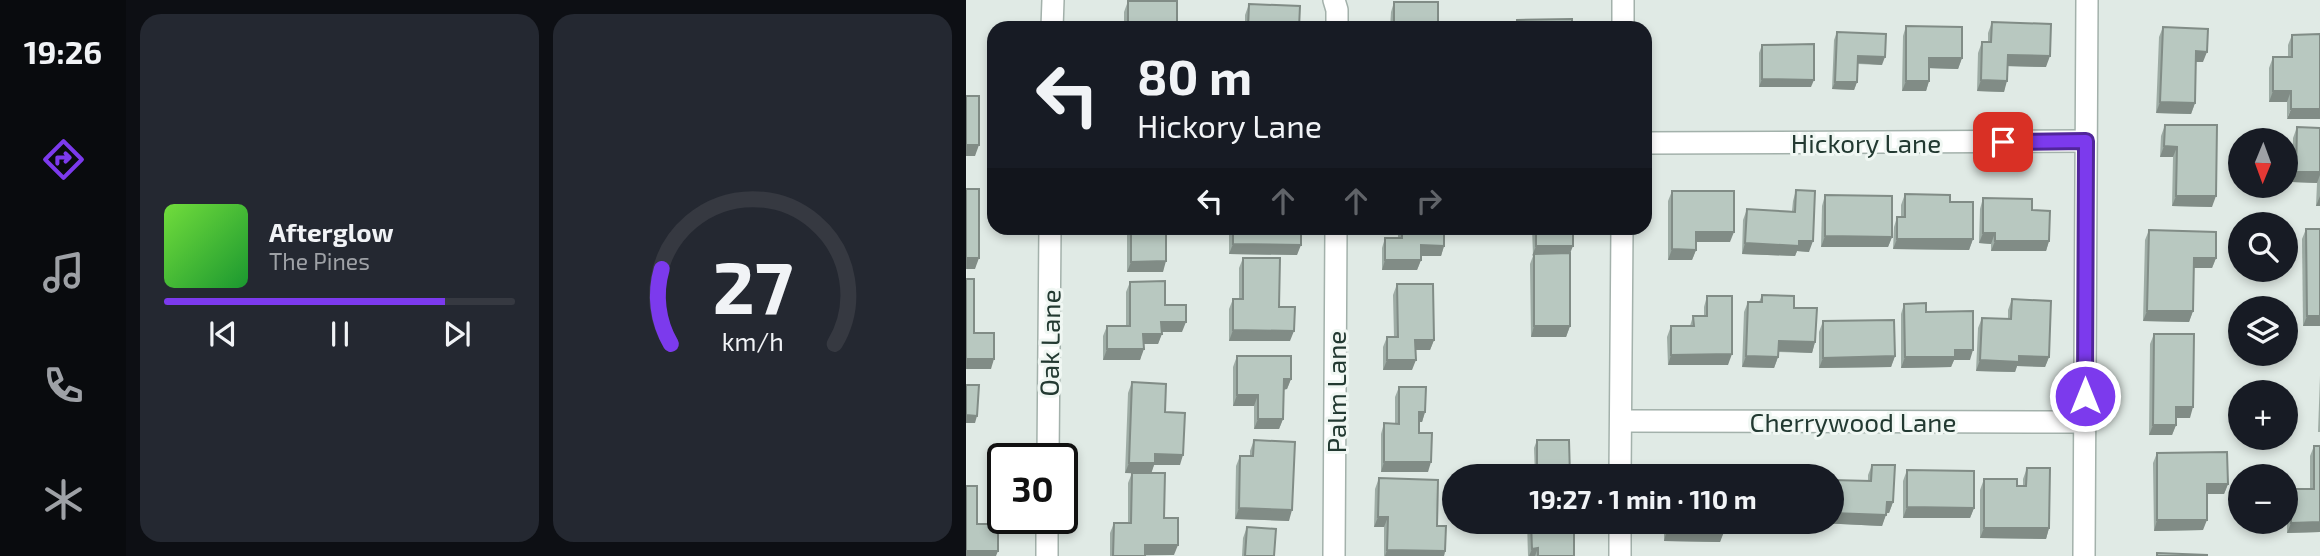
<!DOCTYPE html>
<meta charset="utf-8">
<style>
body{margin:0;font-family:"Exo 2",sans-serif;background:#242831;color:#f1f3f6;height:100vh;display:flex;flex-direction:column;font-size:26px;white-space:nowrap}
*{box-sizing:border-box;margin:0}
p{font-size:23px;color:#9ea1a6}
.icon{flex:none;width:38px;height:38px;fill:none;stroke:currentColor;stroke-width:2;stroke-linecap:round;stroke-linejoin:round}
.map{position:relative;flex:1;overflow:hidden}
.sheet{display:flex;flex-direction:column;gap:14px;padding:14px;background:#0d0f14;width:840px}
.sheet>*{flex:none}
.top-card{position:absolute;left:21px;top:21px;width:665px;height:214px;border-radius:21px;box-shadow:0 4px 10px #0003;background:#171b24;color:#f1f3f6;overflow:hidden}
.needle{width:46px;rotate:181deg}
.buttons{position:absolute;left:1262px;top:128px;display:grid;gap:14px}
.buttons a{display:grid;place-items:center;width:70px;height:70px;border-radius:50%;background:#171b24;box-shadow:0 4px 10px #0003;font-size:35px}
.speed{position:absolute;left:21px;top:443px;display:flex;gap:14px;font-size:35px;font-weight:700;text-align:center}
.speed>*{display:grid;place-content:center;width:91px;height:91px;border-radius:50%;background:#171b24;box-shadow:0 4px 10px #0003;line-height:1}
.speed .limit{border:4px solid #111;border-radius:10px;background:#fff;color:#111}
.pin{position:absolute;display:grid;place-items:center;width:60px;height:60px;color:#fff;margin:-30px;border-radius:14px;box-shadow:0 4px 10px #0006}
.me{position:absolute;width:77px;margin:-38px;rotate:0deg;stroke-linejoin:round;filter:drop-shadow(0 0 5px #0008)}
.turn{display:flex;align-items:center;gap:24px;height:147px;padding:0 35px;font-size:32px}
.turn .icon{width:91px;height:91px;stroke-width:2.5}
.turn b{display:block;font-size:49px;line-height:60px}
.lanes{display:flex;align-items:center;height:66px;padding:0 35px;background:#0003;justify-content:center;gap:35px;direction:ltr}
.lanes .off{opacity:.35}
.sheet .widget{flex:1;display:flex;flex-direction:column;justify-content:center;gap:10px;min-width:0;padding:0 24px;border-radius:21px;background:#242831}
.sheet .dial{align-items:center;gap:0}
.dial svg{height:182px;overflow:visible;fill:none;stroke:#363941;stroke-width:7;stroke-linecap:round;text-anchor:middle}
.dial text{fill:#f1f3f6;stroke:none}
.song{display:flex;align-items:center;gap:21px}
.cover{width:84px;height:84px;border-radius:10px;background:linear-gradient(135deg,hsl(100 70% 55%),hsl(130 70% 35%))}
.played{height:7px;border-radius:4px;background:linear-gradient(90deg,#7c3aed 80%,#363941 80%)}
.keys{display:flex;justify-content:space-around;direction:ltr}
.sheet .tiles{flex:1;display:grid;gap:14px;grid-template-columns:repeat(2,1fr)}
.trip{position:absolute;left:476px;top:464px;width:402px;height:70px;border-radius:35px;background:#171b24;box-shadow:0 4px 10px #0003;font-weight:700;line-height:70px;text-align:center}
main{display:flex;flex:1;min-height:0}
.dock{display:flex;flex-direction:column;width:126px;justify-content:space-around;align-items:center;background:#090b0e;color:#9ea1a6}
.dock .icon{width:49px;height:49px}
.dock .current{color:#7c3aed}
.dock b{font-size:32px;color:#f1f3f6}
.map>svg:first-child{display:block}
.lines{fill:none;stroke-linecap:round;stroke-linejoin:round}
.minor-casing{stroke:#a3b1ab;stroke-width:24}
.minor{stroke:#fff;stroke-width:21}
.wall{fill:#9eaca5}
.shaded-wall{fill:#818c86}
.building{fill:#b8c8c0;stroke:#818c86;stroke-width:2}
.route-casing{stroke:#51269a;stroke-width:18}
.route{stroke:#7c3aed;stroke-width:12}
.labels{text-anchor:middle;dominant-baseline:central;stroke-width:6;stroke-linejoin:round;paint-order:stroke}
.street-label{font-size:26px;fill:#223931;stroke:#f0f7f3}
</style>
<main>
<nav class="dock">
<b>19:26</b>
<svg class="icon current" aria-label="directions" viewBox="0 0 24 24"><path d="M12 3l9 9-9 9-9-9zM9 14v-3h6M13 9l2 2-2 2"/></svg>
<svg class="icon" aria-label="music" viewBox="0 0 24 24"><path d="M9 18V5l10-2v13"/><circle cx="6" cy="18" r="3"/><circle cx="16" cy="16" r="3"/></svg>
<svg class="icon" aria-label="phone" viewBox="0 0 24 24"><path d="M5 4h4l2 5-3 2q2 4 5 5l2-3 5 2v4C11 20 4 13 5 4z"/></svg>
<svg class="icon" aria-label="climate" viewBox="0 0 24 24"><path d="M12 3v18M4 7l16 10M4 17L20 7"/></svg>
</nav>
<section class="sheet">
<div class="tiles">
<div class="widget">
<div class="song"><i class="cover"></i><div><b>Afterglow</b><p>The Pines</p></div></div>
<div class="played"></div>
<div class="keys"><svg class="icon" aria-label="previous" viewBox="0 0 24 24"><path d="M18 5L8 12l10 7zM5 5v14"/></svg><svg class="icon" aria-label="pause" viewBox="0 0 24 24"><path d="M8 5v14M16 5v14"/></svg><svg class="icon" aria-label="next" viewBox="0 0 24 24"><path d="M6 5l10 7-10 7zM19 5v14"/></svg></div>
</div>
<div class="widget dial"><svg viewBox="0 0 100 80">
<path d="M14 69A42 42 0 1 1 86 69"/>
<path d="M14 69A42 42 0 0 1 10 36" stroke="#7c3aed"/>
<text x="50" y="56" font-size="32" font-weight="700">27</text>
<text x="50" y="72" font-size="11">km/h</text>
</svg></div>
</div>
</section>
<div class="map">
<svg width="1354" height="556" viewBox="0 0 1354 556">
<rect width="100%" height="100%" fill="#e0eae5"/>
<g class="lines">
<!-- minor casing -->
<g class="minor-casing">
<g id="minor">
<path d="M368 0 371 10V28"/>
<path d="M86 28 87 0"/>
<path d="M657 28V0"/>
<path d="M679 143 1120 141"/>
<path d="M655 421 1119 422"/>
<path d="M82 458 84 228"/>
<path d="M654 476 656 228"/>
<path d="M81 556V518"/>
<path d="M368 556 370 228"/>
<path d="M654 556V522"/>
<path d="M1118 556 1121 0"/>
</g>
</g>
<!-- minor -->
<use href="#minor" class="minor"/>
</g>
<!-- wall -->
<g class="wall">
<path d="M162 1 211 28H158V12Z"/>
<path d="M428 2 472 28H424L425 12Z"/>
<path d="M283 4 333 28H279V15Z"/>
<path d="M1026 22 1080 67 1042 66 1038 92 1011 91 1012 53 1016 42H1022V33Z"/>
<path d="M940 26 996 58 992 69 963 68V81L960 91H936L937 36Z"/>
<path d="M1197 27 1237 62H1230L1229 103 1225 114 1190 113 1193 37Z"/>
<path d="M871 32 916 65 892 64 891 82 888 90 866 89 868 40Z"/>
<path d="M1354 34 1321 119V102H1303V68L1307 57H1322V45L1326 35Z"/>
<path d="M796 45 845 87H793V53Z"/>
<path d="M1199 125 1246 207 1206 206 1207 157H1194L1195 136Z"/>
<path d="M1331 127 1354 128V206H1350L1351 183 1326 182 1327 138Z"/>
<path d="M830 190 843 252 831 251 829 256 776 254 777 220 781 209 826 211 827 201Z"/>
<path d="M706 191 764 242H730V250L726 260H702V201Z"/>
<path d="M939 194 984 202 1007 239 1003 250 927 249 928 227 931 217H935V205Z"/>
<path d="M859 195 926 237 922 247H855L856 206Z"/>
<path d="M1017 198 1066 210 1083 241 1080 251H1025V244L1013 243 1014 209Z"/>
<path d="M161 228H200L197 272H161Z"/>
<path d="M263 228H335L331 255 263 254Z"/>
<path d="M432 228H478V246L475 256H455V260L451 270H416V248L419 238H432Z"/>
<path d="M566 228H607L604 255V326L600 337H565L564 264 567 256Z"/>
<path d="M1340 229H1354V326H1337L1336 239Z"/>
<path d="M1183 230 1250 258 1246 268H1228L1227 311 1223 322 1177 321 1179 240Z"/>
<path d="M277 258 313 307 324 341H263V309L267 299H273V268Z"/>
<path d="M164 282 199 305 216 332H196L192 344H178L174 360H137V336L141 326H160V292Z"/>
<path d="M431 284 468 340 464 350H449L446 370H417V347L421 337H428L427 295Z"/>
<path d="M796 295 828 308 849 342 846 353 812 352V357L808 368 776 367 778 312 782 302H793Z"/>
<path d="M741 296 762 365H702L701 337 705 326H724L727 316H738V307Z"/>
<path d="M1046 299 1083 357 1079 367 1051 366 1049 372 1010 371 1012 328 1016 318 1042 319V310Z"/>
<path d="M938 304 960 312 1004 360H988L985 367 935 368V314Z"/>
<path d="M857 321 929 356 925 367 853 368V332Z"/>
<path d="M1188 334 1224 418H1210V425L1206 435H1183L1184 344Z"/>
<path d="M271 356 325 379 321 389 317 390V419L313 429H288V406H267V367Z"/>
<path d="M1354 376V432H1352Z"/>
<path d="M166 382 199 412 214 465H188L185 473 208 555 144 556V533L148 523H162V483L166 473H159L162 393Z"/>
<path d="M433 387 459 412 456 422H453V433L462 472H415V434L418 423H429V397Z"/>
<path d="M288 440 323 521 269 519 270 466 274 456H284V451Z"/>
<path d="M571 440 604 476H569L568 448Z"/>
<path d="M1348 446H1354V532L1321 533V499L1325 489H1344V456Z"/>
<path d="M1191 453 1262 484 1258 494H1241L1237 530 1188 531 1187 463Z"/>
<path d="M906 465 927 502 923 513H920L916 526 854 523V522H866L902 481V475Z"/>
<path d="M1061 468 1083 528 1080 539 1014 538V490L1018 479 1057 486V479Z"/>
<path d="M941 470 1008 508 1004 518H937V481Z"/>
<path d="M413 478 471 526 479 551 478 556H418V527H408L409 489Z"/>
<path d="M561 522H608V556H562Z"/>
<path d="M698 522H769L766 528H758L754 542 698 541Z"/>
<path d="M281 527 308 556H276L277 538Z"/>
</g>
<!-- shaded-wall -->
<g class="shaded-wall">
<path d="M1230 51 1241 52 1237 62H1227Z"/>
<path d="M1042 55 1084 56 1080 67 1038 66Z"/>
<path d="M892 56 919 57 916 65 890 63Z"/>
<path d="M963 58H996L992 69 960 68Z"/>
<path d="M796 79 848 80 845 87H793Z"/>
<path d="M1015 80 1041 81 1038 92 1011 91Z"/>
<path d="M940 81H963L960 91H936Z"/>
<path d="M869 82H891L888 90 866 89Z"/>
<path d="M1307 91H1325L1321 102H1303Z"/>
<path d="M1194 102 1229 103 1225 114 1190 113Z"/>
<path d="M1325 109H1354V119H1321Z"/>
<path d="M0 145H13L9 156H0Z"/>
<path d="M1198 146 1211 147 1207 157H1194Z"/>
<path d="M1330 172H1354V175L1351 183 1326 182Z"/>
<path d="M1210 196H1250L1246 207 1206 206Z"/>
<path d="M1354 196V206H1350Z"/>
<path d="M730 232H768L764 242H726Z"/>
<path d="M1017 233H1029L1025 244 1013 243Z"/>
<path d="M859 236 926 237 922 247H855Z"/>
<path d="M931 239H1007L1003 250 927 249Z"/>
<path d="M833 241H847L843 252 831 251 829 256 776 254 779 243Z"/>
<path d="M1029 241H1083L1080 251H1025Z"/>
<path d="M267 244 335 245 331 255 263 254Z"/>
<path d="M455 245 478 246 475 256H451Z"/>
<path d="M570 246H607L603 256 568 254 566 256Z"/>
<path d="M706 249 730 250 726 260H702Z"/>
<path d="M0 258H13L9 269H0Z"/>
<path d="M1228 258H1250L1246 268H1224Z"/>
<path d="M419 260H455L451 270H416Z"/>
<path d="M200 261 197 272H161L165 262Z"/>
<path d="M1181 311H1227L1223 322 1177 321Z"/>
<path d="M1341 316H1354V326H1337Z"/>
<path d="M195 322H220L216 332H192Z"/>
<path d="M568 326H604L600 337H565Z"/>
<path d="M267 330 328 331 324 341H263Z"/>
<path d="M177 334H196L192 344H174Z"/>
<path d="M449 340H468L464 350H445Z"/>
<path d="M813 341 849 342 846 353 809 351Z"/>
<path d="M141 349H178L174 360H137Z"/>
<path d="M989 350H1007L1004 360H988L985 367 935 368 939 357Z"/>
<path d="M766 354 762 365H702L705 355Z"/>
<path d="M780 356 812 357 808 368 776 367Z"/>
<path d="M929 356 925 367 853 368 857 358Z"/>
<path d="M1053 356 1083 357 1079 367 1051 366 1049 372 1010 371 1014 360Z"/>
<path d="M0 359H28L25 369H0Z"/>
<path d="M421 360H450L446 370H417Z"/>
<path d="M318 379H325L321 389 314 390Z"/>
<path d="M271 395H292L288 406H267Z"/>
<path d="M1210 407H1227L1224 418H1206Z"/>
<path d="M453 412H459L456 422H449Z"/>
<path d="M0 415 11 416 9 423H0Z"/>
<path d="M292 419H317L313 429H288Z"/>
<path d="M1187 425H1210L1206 435H1183Z"/>
<path d="M189 454 217 455 214 465H188L185 474 159 473 163 463Z"/>
<path d="M418 462H465L462 472H415Z"/>
<path d="M1241 484H1262L1258 494H1237Z"/>
<path d="M921 502H927L923 513H917Z"/>
<path d="M941 507 1008 508 1004 518H937Z"/>
<path d="M273 508 326 510 323 521 269 519Z"/>
<path d="M866 513 920 515 916 526 854 523 855 522H866Z"/>
<path d="M412 517H422L418 527H408Z"/>
<path d="M1191 520H1241L1237 530 1188 531Z"/>
<path d="M757 522H769L766 528H755Z"/>
<path d="M1354 522V532L1321 533 1325 523Z"/>
<path d="M1018 528H1083L1080 539 1014 538Z"/>
<path d="M701 530 758 532 754 542 698 541Z"/>
<path d="M179 545H212L208 555H176Z"/>
<path d="M572 548 569 556H563L566 549Z"/>
<path d="M421 550 479 551 478 556H419Z"/>
<path d="M0 551H32L30 556H0Z"/>
</g>
<!-- building -->
<g class="building">
<rect x="162" y="1" width="49" height="27"/>
<rect x="428" y="2" width="44" height="26"/>
<path d="M283 4 334 6 333 28H282Z"/>
<path d="M606 19V28H551V20Z"/>
<path d="M1026 22 1085 24 1084 56 1042 55 1041 81 1015 80 1016 42H1025Z"/>
<path d="M940 26 996 27V58H963V81H940Z"/>
<path d="M1197 27 1242 29 1241 52 1230 51 1229 103 1194 102Z"/>
<path d="M871 32 920 34 919 57 892 56 891 82H869Z"/>
<path d="M1354 34V109H1325V91H1307V57H1326V35Z"/>
<path d="M848 44V80L796 79V45Z"/>
<rect x="0" y="96" width="13" height="49"/>
<path d="M1199 125H1251L1250 196H1210L1211 147 1198 146Z"/>
<path d="M1331 127 1354 128V172H1330Z"/>
<rect x="0" y="189" width="13" height="69"/>
<path d="M830 190 849 191 847 241H833V246L779 243 781 209 829 212Z"/>
<path d="M706 191H768V232H730V250L706 249Z"/>
<path d="M939 194 984 195V202H1007V239H931V217H939Z"/>
<path d="M859 195 926 196V237L859 236Z"/>
<path d="M1017 198 1066 199V210L1084 211 1083 241H1029V233H1017Z"/>
<path d="M165 228H200V261L165 262Z"/>
<path d="M267 228H335V245L267 244Z"/>
<path d="M436 228H478V246L455 245V260H419V238H436Z"/>
<rect x="570" y="228" width="37" height="18"/>
<path d="M1340 229H1354V316H1341Z"/>
<path d="M1183 230 1250 232V258H1228L1227 311H1181Z"/>
<path d="M604 253V326H568V254Z"/>
<path d="M277 258H314L313 307H329L328 331 267 330V299H277Z"/>
<path d="M0 279H8V333H28V359H0Z"/>
<path d="M199 281V305H220V322H195L196 334H177L178 349H141V326H164V282Z"/>
<path d="M431 284H467L468 340H449L450 360H421V337H432Z"/>
<path d="M796 295 828 296V308H851L849 342 813 341 812 357 780 356 782 302H796Z"/>
<path d="M741 296H766V354L705 355V326H728L727 316H741Z"/>
<path d="M1046 299 1085 301 1083 357 1053 356V362L1014 360 1016 318 1045 319Z"/>
<path d="M960 303V312L1007 311V350H989V357H939L938 304Z"/>
<path d="M928 320 929 356 857 358V321Z"/>
<path d="M1188 334H1228L1227 407H1210V425H1187Z"/>
<path d="M271 356H325V379H318L317 419H292V395H271Z"/>
<path d="M166 382 200 384 199 412 219 413 217 455 189 454V463H163Z"/>
<path d="M0 385H13L11 416 0 415Z"/>
<path d="M433 387H460L459 412H453V433H466L465 462H418V423L433 424Z"/>
<path d="M288 440 329 442 326 510 273 508 274 456H287Z"/>
<path d="M571 440H603L604 476H571Z"/>
<path d="M1348 446H1354V522L1325 523V489H1348Z"/>
<path d="M1261 452 1262 484H1241V520H1191V453Z"/>
<path d="M906 465H929L927 502H921L920 515 866 513V480L905 481Z"/>
<path d="M1061 468H1084L1083 528H1018V479H1051V486H1060Z"/>
<path d="M941 470 1008 471V508L941 507Z"/>
<rect x="703" y="471" width="27" height="5"/>
<path d="M166 473H199L198 518H212V545H179V556H147L148 523H165Z"/>
<path d="M413 478 472 480 471 526H480L479 551 421 550 422 517H412Z"/>
<path d="M0 486H11V524H32V551H0Z"/>
<path d="M565 522H608V556H572V548L566 549Z"/>
<path d="M702 522H759L758 532 701 530Z"/>
<path d="M281 527 310 529 308 556H279Z"/>
<path d="M1191 553 1242 555 1191 556Z"/>
</g>
<g class="lines">
<!-- route casing -->
<g class="route-casing">
<path id="route" d="M1037 142 1120 141 1119 396"/>
</g>
<!-- route -->
<use href="#route" class="route"/>
</g>
<g class="labels">
<!-- street labels -->
<g class="street-label">
<text x="900" y="142">Hickory Lane</text>
<text transform="translate(83 343) rotate(-89)">Oak Lane</text>
<text transform="translate(369 392) rotate(-90)">Palm Lane</text>
<text x="887" y="421">Cherrywood Lane</text>
</g>
</g>
</svg>
<div class="buttons">
<a><svg class="needle" viewBox="-14 -14 28 28"><path d="M0-13l5 13h-10z" fill="#e53935"/><path d="M0 13l5-13h-10z" fill="#9ea1a6"/></svg></a>
<a><svg class="icon" aria-label="search" viewBox="0 0 24 24"><circle cx="10" cy="10" r="6"/><path d="M15 15l6 6"/></svg></a>
<a><svg class="icon" aria-label="layers" viewBox="0 0 24 24"><path d="M12 4l9 5-9 5-9-5zM3 14l9 5 9-5"/></svg></a>
<a>+</a>
<a>−</a>
</div>
<div class="speed"><div class="limit">30</div></div>
<div class="pin" style="left:1037px;top:142px;background:#d93025"><svg class="icon" aria-label="arrive" viewBox="0 0 24 24"><path d="M6 21V4h12l-3 4 3 4H6"/></svg></div>
<svg class="me" style="left:1119px;top:396px" viewBox="-20 -20 40 40"><circle r="17" fill="#7c3aed" stroke="#fff" stroke-width="3"/><path d="M0-11L8 9 0 5-8 9z" fill="#fff"/></svg>
<div class="trip">19:27 · 1 min · 110 m</div>
<div class="top-card">
<div class="turn"><svg class="icon" aria-label="left" viewBox="0 0 24 24"><path d="M17 20v-9H6M10 6l-5 5 5 5"/></svg><div><b>80 m</b>Hickory Lane</div></div>
<div class="lanes"><svg class="icon" aria-label="left" viewBox="0 0 24 24"><path d="M17 20v-9H6M10 6l-5 5 5 5"/></svg><svg class="icon off" aria-label="ahead" viewBox="0 0 24 24"><path d="M12 20V5M6 11l6-6 6 6"/></svg><svg class="icon off" aria-label="ahead" viewBox="0 0 24 24"><path d="M12 20V5M6 11l6-6 6 6"/></svg><svg class="icon off" aria-label="right" viewBox="0 0 24 24"><path d="M7 20v-9h11M14 6l5 5-5 5"/></svg></div>
</div>
</div>
</main>
